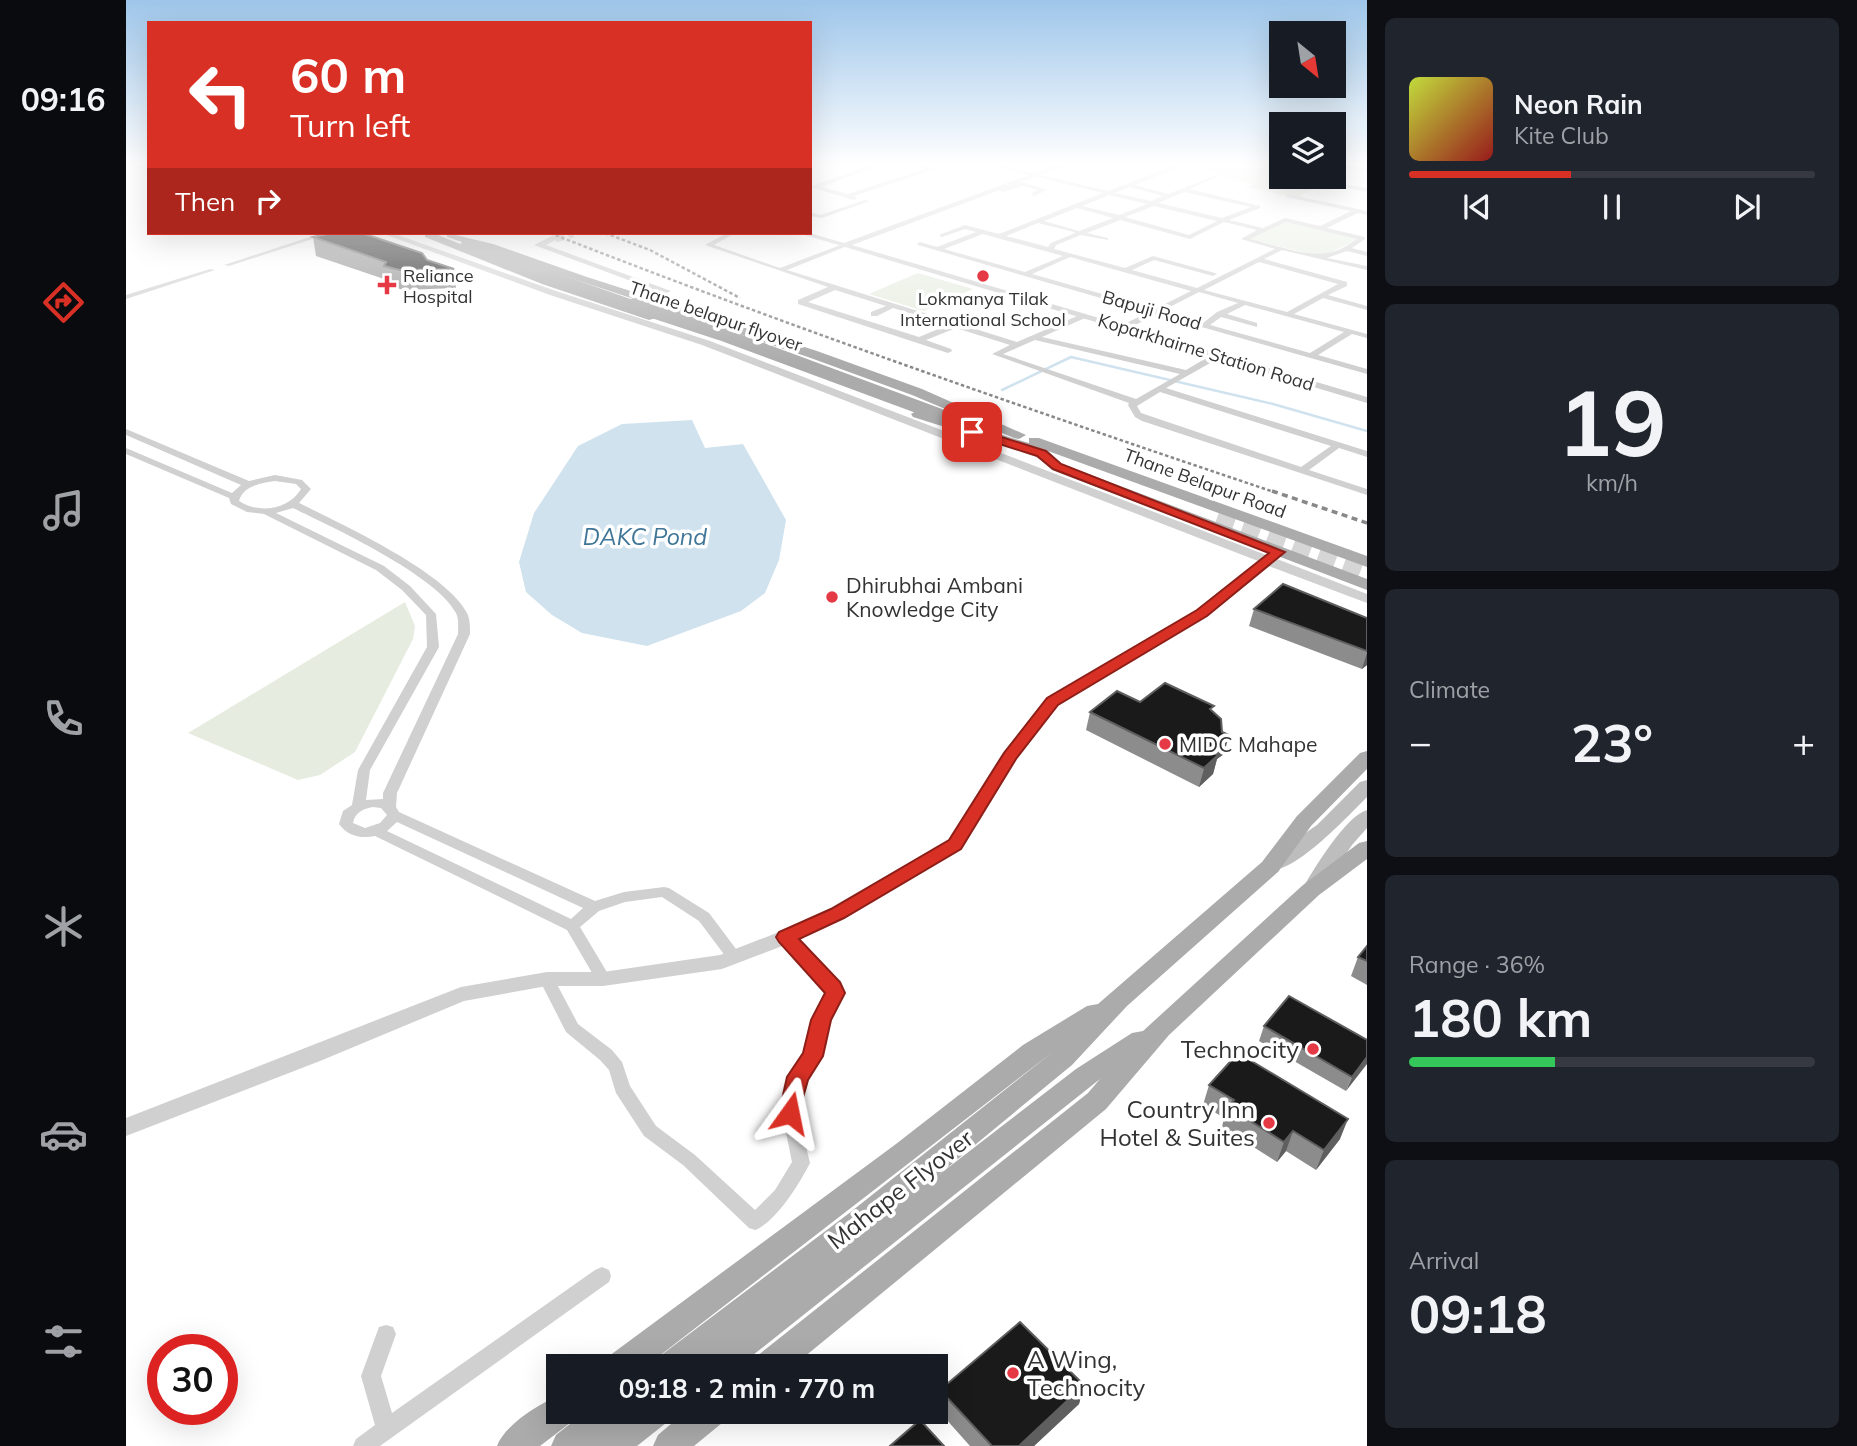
<!DOCTYPE html>
<meta charset="utf-8">
<style>
body{margin:0;font-family:Mulish,sans-serif;background:#20242c;color:#f1f3f6;height:100vh;display:flex;flex-direction:column;font-size:26px;white-space:nowrap}
*{box-sizing:border-box;margin:0}
p{font-size:23px;color:#9ea1a6}
.icon{flex:none;width:38px;height:38px;fill:none;stroke:currentColor;stroke-width:2;stroke-linecap:round;stroke-linejoin:round}
.map{position:relative;flex:1;overflow:hidden}
.drawer{display:flex;flex-direction:column;gap:18px;padding:18px;background:#0d0f14;width:490px}
.drawer>*{flex:none}
.top-card{position:absolute;left:21px;top:21px;width:665px;height:214px;border-radius:0px;box-shadow:0 7px 28px #0002;background:#d93025;color:#fff;overflow:hidden}
.needle{width:46px;rotate:150deg}
.fabs{position:absolute;left:1143px;top:21px;display:grid;gap:14px}
.fabs a{display:grid;place-items:center;width:77px;height:77px;border-radius:0px;background:#171b24;box-shadow:0 7px 28px #0002;font-size:35px}
.speed{position:absolute;left:21px;top:1334px;display:flex;gap:14px;font-size:35px;font-weight:700;text-align:center}
.speed>*{display:grid;place-content:center;width:91px;height:91px;border-radius:50%;background:#171b24;box-shadow:0 7px 28px #0002;line-height:1}
.speed .limit{border:10px solid #d22;background:#fff;color:#111}
.pin{position:absolute;display:grid;place-items:center;width:60px;height:60px;color:#fff;margin:-30px;border-radius:14px;box-shadow:0 4px 10px #0006}
.me{position:absolute;width:77px;margin:-38px;rotate:12deg;stroke-linejoin:round;filter:drop-shadow(0 0 5px #0008)}
.turn{display:flex;align-items:center;gap:24px;height:147px;padding:0 28px;font-size:32px}
.turn .icon{width:91px;height:91px;stroke-width:2.5}
.turn b{display:block;font-size:49px;line-height:60px}
.then{display:flex;align-items:center;height:66px;padding:0 28px;background:#0003;gap:14px;font-size:26px}
.big{font-size:52px;font-weight:700;line-height:1.1}
.drawer .widget{flex:1;display:flex;flex-direction:column;justify-content:center;gap:10px;min-width:0;padding:0 24px;border-radius:10px;background:#20242c}
.drawer .dial{align-items:center;gap:0}
.dial b{font-size:91px;line-height:1}
.song{display:flex;align-items:center;gap:21px}
.cover{width:84px;height:84px;border-radius:10px;background:linear-gradient(135deg,hsl(70 70% 55%),hsl(0 70% 35%))}
.played{height:7px;border-radius:4px;background:linear-gradient(90deg,#d93025 40%,#363941 40%)}
.keys{display:flex;justify-content:space-around;direction:ltr}
.heat{display:flex;justify-content:space-between;align-items:center;font-size:38px;direction:ltr}
.charge{height:10px;border-radius:5px;background:linear-gradient(90deg,#34c759 36%,#363941 0)}
.trip{position:absolute;left:420px;top:1354px;width:402px;height:70px;border-radius:0px;background:#171b24;box-shadow:0 7px 28px #0002;font-weight:700;line-height:70px;text-align:center}
main{display:flex;flex:1;min-height:0}
.menu{display:flex;flex-direction:column;width:126px;justify-content:space-around;align-items:center;background:#090b0e;color:#9ea1a6}
.menu .icon{width:49px;height:49px}
.menu .on{color:#d93025}
.menu b{font-size:32px;color:#f1f3f6}
.map>svg:first-child{display:block}
.green{fill:#e6ecdf}
.water{fill:#cfe2ee}
.lines{fill:none;stroke-linecap:round;stroke-linejoin:round}
.stream{stroke:#cfe2ee;stroke-width:2.5}
.tertiary-tunnel{stroke:#d6d6d6;stroke-width:9;stroke-dasharray:9 4.5;stroke-linecap:butt}
.primary-tunnel{stroke:#d6d6d6;stroke-width:18;stroke-dasharray:18 9;stroke-linecap:butt}
.minor{fill:#d0d0d0;fill-rule:evenodd}
.tertiary{fill:#d0d0d0;fill-rule:evenodd}
.secondary{fill:#bdbdbd;fill-rule:evenodd}
.primary{fill:#ababab;fill-rule:evenodd}
.rail-far1{stroke:#888;stroke-width:2.5;stroke-dasharray:3.5 2.5;stroke-linecap:butt}
.rail{stroke:#888;stroke-width:3.5;stroke-dasharray:6 4.5;stroke-linecap:butt}
.primary-bridge-far1{stroke:#ababab;stroke-width:10}
.primary-bridge{stroke:#ababab;stroke-width:13}
.wall{fill:#8c8c8c}
.shaded-wall{fill:#5f5f5f}
.building{fill:#1a1a1a;stroke:#5f5f5f;stroke-width:2}
.route{fill:#d93025;stroke:#8d1f18;stroke-width:2}
.poi-dot{fill:#e63946;stroke:#fff;stroke-width:2.5}
.labels{text-anchor:middle;dominant-baseline:central;stroke-width:7;stroke-linejoin:round;paint-order:stroke}
.far-poi-label{font-size:18px;fill:#333;stroke:#fff;text-anchor:start}
.far-street-label{font-size:18px;fill:#333;stroke:#fff}
.poi-label{font-size:21px;fill:#333;stroke:#fff;text-anchor:start}
.water-label{font-size:23px;font-style:italic;fill:#3f7597;stroke:#fff}
.near-poi-label{font-size:24px;fill:#333;stroke:#fff;text-anchor:end}
.near-street-label{font-size:24px;fill:#333;stroke:#fff}
</style>
<main>
<nav class="menu">
<b>09:16</b>
<svg class="icon on" aria-label="directions" viewBox="0 0 24 24"><path d="M12 3l9 9-9 9-9-9zM9 14v-3h6M13 9l2 2-2 2"/></svg>
<svg class="icon" aria-label="music" viewBox="0 0 24 24"><path d="M9 18V5l10-2v13"/><circle cx="6" cy="18" r="3"/><circle cx="16" cy="16" r="3"/></svg>
<svg class="icon" aria-label="phone" viewBox="0 0 24 24"><path d="M5 4h4l2 5-3 2q2 4 5 5l2-3 5 2v4C11 20 4 13 5 4z"/></svg>
<svg class="icon" aria-label="climate" viewBox="0 0 24 24"><path d="M12 3v18M4 7l16 10M4 17L20 7"/></svg>
<svg class="icon" aria-label="car" viewBox="0 0 24 24"><path d="M5 17H2v-5l4-1 3-4h7l3 4 3 1v5h-3M9 17h6M6 11h13"/><circle cx="7" cy="17" r="2"/><circle cx="17" cy="17" r="2"/></svg>
<svg class="icon" aria-label="filters" viewBox="0 0 24 24"><path d="M4 7h16M4 17h16"/><circle cx="9" cy="7" r="2"/><circle cx="15" cy="17" r="2"/></svg>
</nav>
<div class="map">
<svg width="1241" height="1446" viewBox="0 0 1241 1446">
<rect width="100%" height="100%" fill="#fff"/>
<!-- green -->
<g class="green">
<path d="M1084 162H1155V177L1186 181 1174 187 1186 190 1169 198 1122 187 1128 184 1088 175 1092 173 1070 168Z"/>
<path d="M1160 221 1233 238 1197 257 1123 239Z"/>
<path d="M792 273 847 289 798 311 743 294Z"/>
<path d="M279 602 289 626 287 639 229 752 194 775 172 780 62 733Z"/>
</g>
<!-- water -->
<path class="water" d="M566 420 579 448 617 444 660 520 653 560 639 593 615 611 521 646 456 633 426 615 400 592 393 562 408 513 452 446 496 424Z"/>
<g class="lines">
<!-- stream -->
<path class="stream" d="M876 390 945 357 1147 404 1241 431"/>
<!-- tertiary-tunnel -->
<path class="tertiary-tunnel" d="M429 238 447 233"/>
<!-- primary-tunnel -->
<path class="primary-tunnel" d="M1091 518 1241 573"/>
<!-- minor -->
<g class="minor">
<path d="M754 162H762L696 187 722 194 799 169 790 166 799 162H808L799 166 809 169 728 196 731 198 728 200 687 188 685 186Z"/>
<path d="M850 162H860L982 191 1057 162H1065L1009 185 1042 194 1091 175V177L1063 189 1134 206V208L1103 220 1137 228 1159 218 1194 226 1225 211 1160 197 1162 194 1241 211V215L1232 213 1201 228 1239 237V239L1226 248 1241 252V256L1221 251 1201 258 1241 266V270L1156 250 1138 259 1221 282V286L1202 295 1241 306V310L1197 298 1168 314 1241 334V338L1226 334 1192 355 1241 369V374L1030 314 1000 330H994V326L1023 312 792 245 791 244 794 242 811 247 850 232 839 229 816 237 813 235 839 225 873 234 977 193ZM1004 187 1037 196 1025 201 989 193ZM1058 192 1125 207 1096 218 1032 203ZM983 195 1021 204 993 215 956 206ZM1028 206 1091 221 1063 235 999 217ZM951 208 987 218 953 231 918 221ZM994 220 1064 239 1098 222 1131 230 1115 239 1149 249 1071 288 1006 270 1028 260 1087 276 1091 274 1089 273 1027 256 999 268 928 249 930 245 955 235 982 240V238L961 233ZM1160 222 1231 239C1222 245 1212 252 1201 253 1180 257 1146 244 1124 239ZM912 223 948 232 949 233 925 243 922 247 880 236ZM857 234 937 256 899 272 818 249ZM944 257 1065 291 1029 309 906 274ZM1133 262 1212 284 1161 312 1078 290ZM1073 292 1112 303 1091 312 1077 323 1036 311ZM1119 305 1218 332 1184 353 1084 325 1095 317 1131 327V323L1101 314Z"/>
<path d="M1208 162 1241 169V173L1208 166Z"/>
<path d="M1177 177 1241 188V192L1179 180Z"/>
<path d="M896 182 921 190 908 196 906 193 912 190 896 186 878 192 868 189Z"/>
<path d="M739 200 744 201 696 218 684 216V212L694 215Z"/>
<path d="M196 233H205L103 266 98 265Z"/>
<path d="M601 233H609L588 245 654 268 717 244H721V246L661 270 891 342 956 314H959V318L916 337 1060 370 1087 354H1093V358L1040 388 1241 451V457L1213 448 1183 470 1241 489V495L1016 421 1009 417 1002 405 1003 403 866 354 884 345 830 328 800 340 825 349 826 351 822 353 672 304V300L702 287 579 245ZM709 290 760 306 745 312V316H751L767 308 822 325 793 337 682 302ZM909 340 1054 374 1010 399 877 354ZM1034 392 1205 446 1175 467 1015 413 1011 406Z"/>
<path d="M84 269 89 270 0 299V295Z"/>
<path d="M0 429 123 481 149 475 176 480 185 489 173 503C215 524 320 572 341 613 344 619 344 627 344 634L271 793 270 807 273 812 469 901 498 892 538 887 543 888 583 913 613 953 615 957 613 961 608 963 603 961 573 921 536 897 499 902 473 911 454 927 485 979 482 983 477 985 472 983 441 930 249 836C234 839 222 836 213 824L217 811 226 805 232 770 301 647 300 615 276 590 250 570 138 514 121 512 105 504 103 498 0 454V448L106 493 115 485 0 435ZM149 481 170 484 175 489C163 510 132 514 113 501 117 486 135 483 149 481ZM167 508C206 527 310 575 330 613 333 619 332 627 332 634L257 793V799L240 800 244 770 313 647 310 614 284 586 258 566 150 513ZM247 807 255 808 261 815 254 823 239 828 227 823C229 812 237 809 247 807ZM271 822 457 908 445 919 261 831Z"/>
<path d="M660 932 665 933 712 983 717 993 703 1020 695 1056 679 1079 672 1113 684 1163C674 1183 650 1222 629 1230L623 1228 557 1165 518 1136 490 1093 483 1070 474 1060 440 1032 413 979 416 975 421 973 426 975 452 1024 486 1050 496 1062 504 1086 530 1126 569 1155 629 1210 649 1190 666 1162 656 1113 663 1077 679 1054 687 1020 701 993 655 941 653 937 655 933Z"/>
<path d="M476 1267 483 1270 485 1276 483 1282 254 1446H227L230 1439 249 1425 235 1376 253 1327 260 1325 267 1327 270 1334 255 1376 266 1413 469 1270Z"/>
</g>
<!-- tertiary -->
<g class="tertiary">
<path d="M0 162 23 167V171L0 165Z"/>
<path d="M938 162H949L726 245 1241 397V403L672 233H684L718 243Z"/>
<path d="M255 233H266L430 291 584 341 1140 555 1147 549H1157L1159 552 1151 559 1241 594V603L1143 566 1081 616 932 705 890 758 835 848 718 918 667 942 596 969 477 986H421L338 1001 194 1061 0 1136V1118L335 987 421 972H477L594 955 653 932 704 908 823 840 877 752 922 699 1071 610 1132 561 576 345 424 295Z"/>
<path d="M426 236 433 238 420 245 545 291 508 308H502V304L532 291 408 245Z"/>
</g>
<!-- secondary -->
<g class="secondary">
<path d="M1241 780V797C1223 815 1166 877 1140 870L1137 865 1140 860 1191 825 1234 782Z"/>
<path d="M1241 810V828L1226 845 1195 891H1181L1178 886C1189 867 1220 816 1241 810Z"/>
</g>
<!-- primary -->
<g class="primary">
<path d="M299 233H307L424 280 533 317 523 320 416 284 299 237Z"/>
<path d="M321 233 367 244 461 277 691 351 796 389 900 435 893 439 888 438 786 395 682 357 321 237Z"/>
<path d="M792 410 903 443V438H913L1241 556V567L922 451 936 464 1241 579V590L926 470 911 456 787 417 785 414Z"/>
<path d="M1241 751V769L1185 826 1152 872 1001 1006 946 1065 810 1177 950 1069 1006 1033 1017 1031 1177 885 1233 843 1241 841V859L1193 895 1043 1035 980 1109 666 1367H627L631 1356 962 1093 974 1079 612 1367H530L534 1356 722 1214 928 1051 519 1367H479L483 1356 770 1144 897 1045 961 1006 972 1004 1136 862 1171 816 1234 753Z"/>
<path d="M432 1396V1412H449L444 1423 414 1446H371C379 1425 411 1405 432 1396Z"/>
<path d="M459 1412H545L540 1423 511 1446H425L430 1435Z"/>
<path d="M559 1412H601L596 1423 568 1446H527L532 1435Z"/>
</g>
<!-- rail-far1 -->
<g class="rail-far1">
<path d="M424 233C664 327 907 411 1151 493"/>
<path d="M479 233 524 250 614 298"/>
</g>
<!-- rail -->
<path class="rail" d="M1146 491 1241 523"/>
<!-- primary-bridge-far1 -->
<path class="primary-bridge-far1" d="M339 246 512 307"/>
<!-- primary-bridge -->
<path class="primary-bridge" d="M507 305 595 334 830 421"/>
</g>
<!-- wall -->
<g class="wall">
<path d="M187 237 301 260 328 269 330 288 277 290 262 285 261 280 190 256Z"/>
<path d="M1128 609 1241 618V665L1236 669 1123 626Z"/>
<path d="M964 712H1087L1098 754 1091 759 1087 774 1073 787 960 730Z"/>
<path d="M1241 946V985L1225 976 1232 957Z"/>
<path d="M1138 1026 1241 1040 1220 1091 1133 1041Z"/>
<path d="M1083 1085 1214 1139 1190 1170 1160 1151 1151 1162 1096 1127 1098 1118 1077 1105Z"/>
<path d="M958 1385 953 1404 908 1446H844L811 1409 814 1390Z"/>
</g>
<!-- shaded-wall -->
<g class="shaded-wall">
<path d="M1241 653V665L1236 669Z"/>
<path d="M1103 735 1098 754 1091 759 1087 774 1073 787 1083 751Z"/>
<path d="M1241 1057V1064L1220 1091 1226 1077Z"/>
<path d="M1222 1119 1214 1139 1190 1170 1198 1150Z"/>
<path d="M1167 1131 1160 1151 1151 1162 1158 1142Z"/>
<path d="M958 1385 953 1404 908 1446H893Z"/>
</g>
<!-- building -->
<g class="building">
<path d="M206 233H236L296 253 301 260 328 269 274 270 258 266 260 262 187 237Z"/>
<path d="M1157 584 1241 618V651L1128 609Z"/>
<path d="M1039 683 1088 706 1084 709 1095 719 1096 732 1103 735 1083 751 1092 755 1078 768 964 712 991 691 1014 702Z"/>
<path d="M1241 946V961L1232 957Z"/>
<path d="M1163 996 1241 1040V1057L1226 1077 1138 1026Z"/>
<path d="M1112 1053 1222 1119 1198 1150 1167 1131 1158 1142 1102 1107 1108 1100 1083 1085Z"/>
<path d="M894 1322 958 1385 893 1446H866L814 1390Z"/>
<path d="M794 1420 818 1446H764Z"/>
</g>
<!-- sky -->
<linearGradient id="sky" x2="0" y2="1"><stop stop-color="#9ec6ea"/><stop offset="0.45" stop-color="#fff"/><stop offset="1" stop-color="#fff" stop-opacity="0"/></linearGradient>
<rect width="1241" height="364" fill="url(#sky)"/>
<!-- route -->
<path class="route" d="M842 429H850L920 451 935 464 1159 552 1081 616 932 705 890 759 835 849 718 918 673 939 714 982 719 993 705 1020 697 1056 682 1080 671 1119 664 1122 656 1119 653 1113 661 1077 677 1053 685 1020 699 993 653 942 650 937 653 932 705 909 823 840 878 753 921 698 1071 610 1143 553 927 469 911 456 842 434Z"/>
<!-- markers -->
<g class="poi-dot">
<circle cx="857" cy="276" r="7"/>
<path d="M257.5 274.5h7v7h7v7h-7v7h-7v-7h-7v-7h7z"/>
<circle cx="706" cy="597" r="7"/>
<circle cx="1039" cy="744" r="7"/>
<circle cx="1187" cy="1049" r="7"/>
<circle cx="1143" cy="1123" r="7"/>
<circle cx="887" cy="1373" r="7"/>
</g>
<g class="labels">
<!-- far-poi labels -->
<g class="far-poi-label">
<text x="277" y="275">Reliance<tspan x="277" dy="21">Hospital</tspan></text>
<text x="857" y="298" text-anchor="middle">Lokmanya Tilak<tspan x="857" dy="21">International School</tspan></text>
</g>
<!-- far-street labels -->
<g class="far-street-label">
<text transform="translate(1026 310) rotate(16)">Bapuji Road</text>
<text transform="translate(590 316) rotate(19)">Thane belapur flyover</text>
<text transform="translate(1080 352) rotate(17)">Koparkhairne Station Road</text>
<text transform="translate(1079 483) rotate(20)">Thane Belapur Road</text>
</g>
<!-- poi labels -->
<g class="poi-label">
<text x="720" y="585">Dhirubhai Ambani<tspan x="720" dy="24">Knowledge City</tspan></text>
<text x="1053" y="744">MIDC Mahape</text>
</g>
<!-- water labels -->
<g class="water-label">
<text x="519" y="536">DAKC Pond</text>
</g>
<!-- near-poi labels -->
<g class="near-poi-label">
<text x="1173" y="1049">Technocity</text>
<text x="1129" y="1109">Country Inn<tspan x="1129" dy="28">Hotel &amp; Suites</tspan></text>
<text x="901" y="1359" text-anchor="start">A Wing,<tspan x="901" dy="28">Technocity</tspan></text>
</g>
<!-- near-street labels -->
<g class="near-street-label">
<text transform="translate(774 1189) rotate(-38)">Mahape Flyover</text>
</g>
</g>
</svg>
<div class="fabs">
<a><svg class="needle" viewBox="-14 -14 28 28"><path d="M0-13l5 13h-10z" fill="#e53935"/><path d="M0 13l5-13h-10z" fill="#9ea1a6"/></svg></a>
<a><svg class="icon" aria-label="layers" viewBox="0 0 24 24"><path d="M12 4l9 5-9 5-9-5zM3 14l9 5 9-5"/></svg></a>
</div>
<div class="speed"><div class="limit">30</div></div>
<div class="pin" style="left:846px;top:432px;background:#d93025"><svg class="icon" aria-label="arrive" viewBox="0 0 24 24"><path d="M6 21V4h12l-3 4 3 4H6"/></svg></div>
<svg class="me" style="left:664px;top:1113px" viewBox="-20 -20 40 40"><path d="M0-17L14 15 0 8-14 15z" fill="#d93025" stroke="#fff" stroke-width="4"/></svg>
<div class="trip">09:18 · 2 min · 770 m</div>
<div class="top-card">
<div class="turn"><svg class="icon" aria-label="left" viewBox="0 0 24 24"><path d="M17 20v-9H6M10 6l-5 5 5 5"/></svg><div><b>60 m</b>Turn left</div></div>
<div class="then">Then<svg class="icon" aria-label="right" viewBox="0 0 24 24"><path d="M7 20v-9h11M14 6l5 5-5 5"/></svg></div>
</div>
</div>
<section class="drawer">
<div class="widget">
<div class="song"><i class="cover"></i><div><b>Neon Rain</b><p>Kite Club</p></div></div>
<div class="played"></div>
<div class="keys"><svg class="icon" aria-label="previous" viewBox="0 0 24 24"><path d="M18 5L8 12l10 7zM5 5v14"/></svg><svg class="icon" aria-label="pause" viewBox="0 0 24 24"><path d="M8 5v14M16 5v14"/></svg><svg class="icon" aria-label="next" viewBox="0 0 24 24"><path d="M6 5l10 7-10 7zM19 5v14"/></svg></div>
</div>
<div class="widget dial"><b>19</b><p>km/h</p></div>
<div class="widget"><p>Climate</p>
<div class="heat"><a>−</a><b class="big">23°</b><a>+</a></div>
</div>
<div class="widget"><p>Range · 36%</p><b class="big">180 km</b><div class="charge"></div></div>
<div class="widget"><p>Arrival</p><b class="big">09:18</b></div>
</section>
</main>
